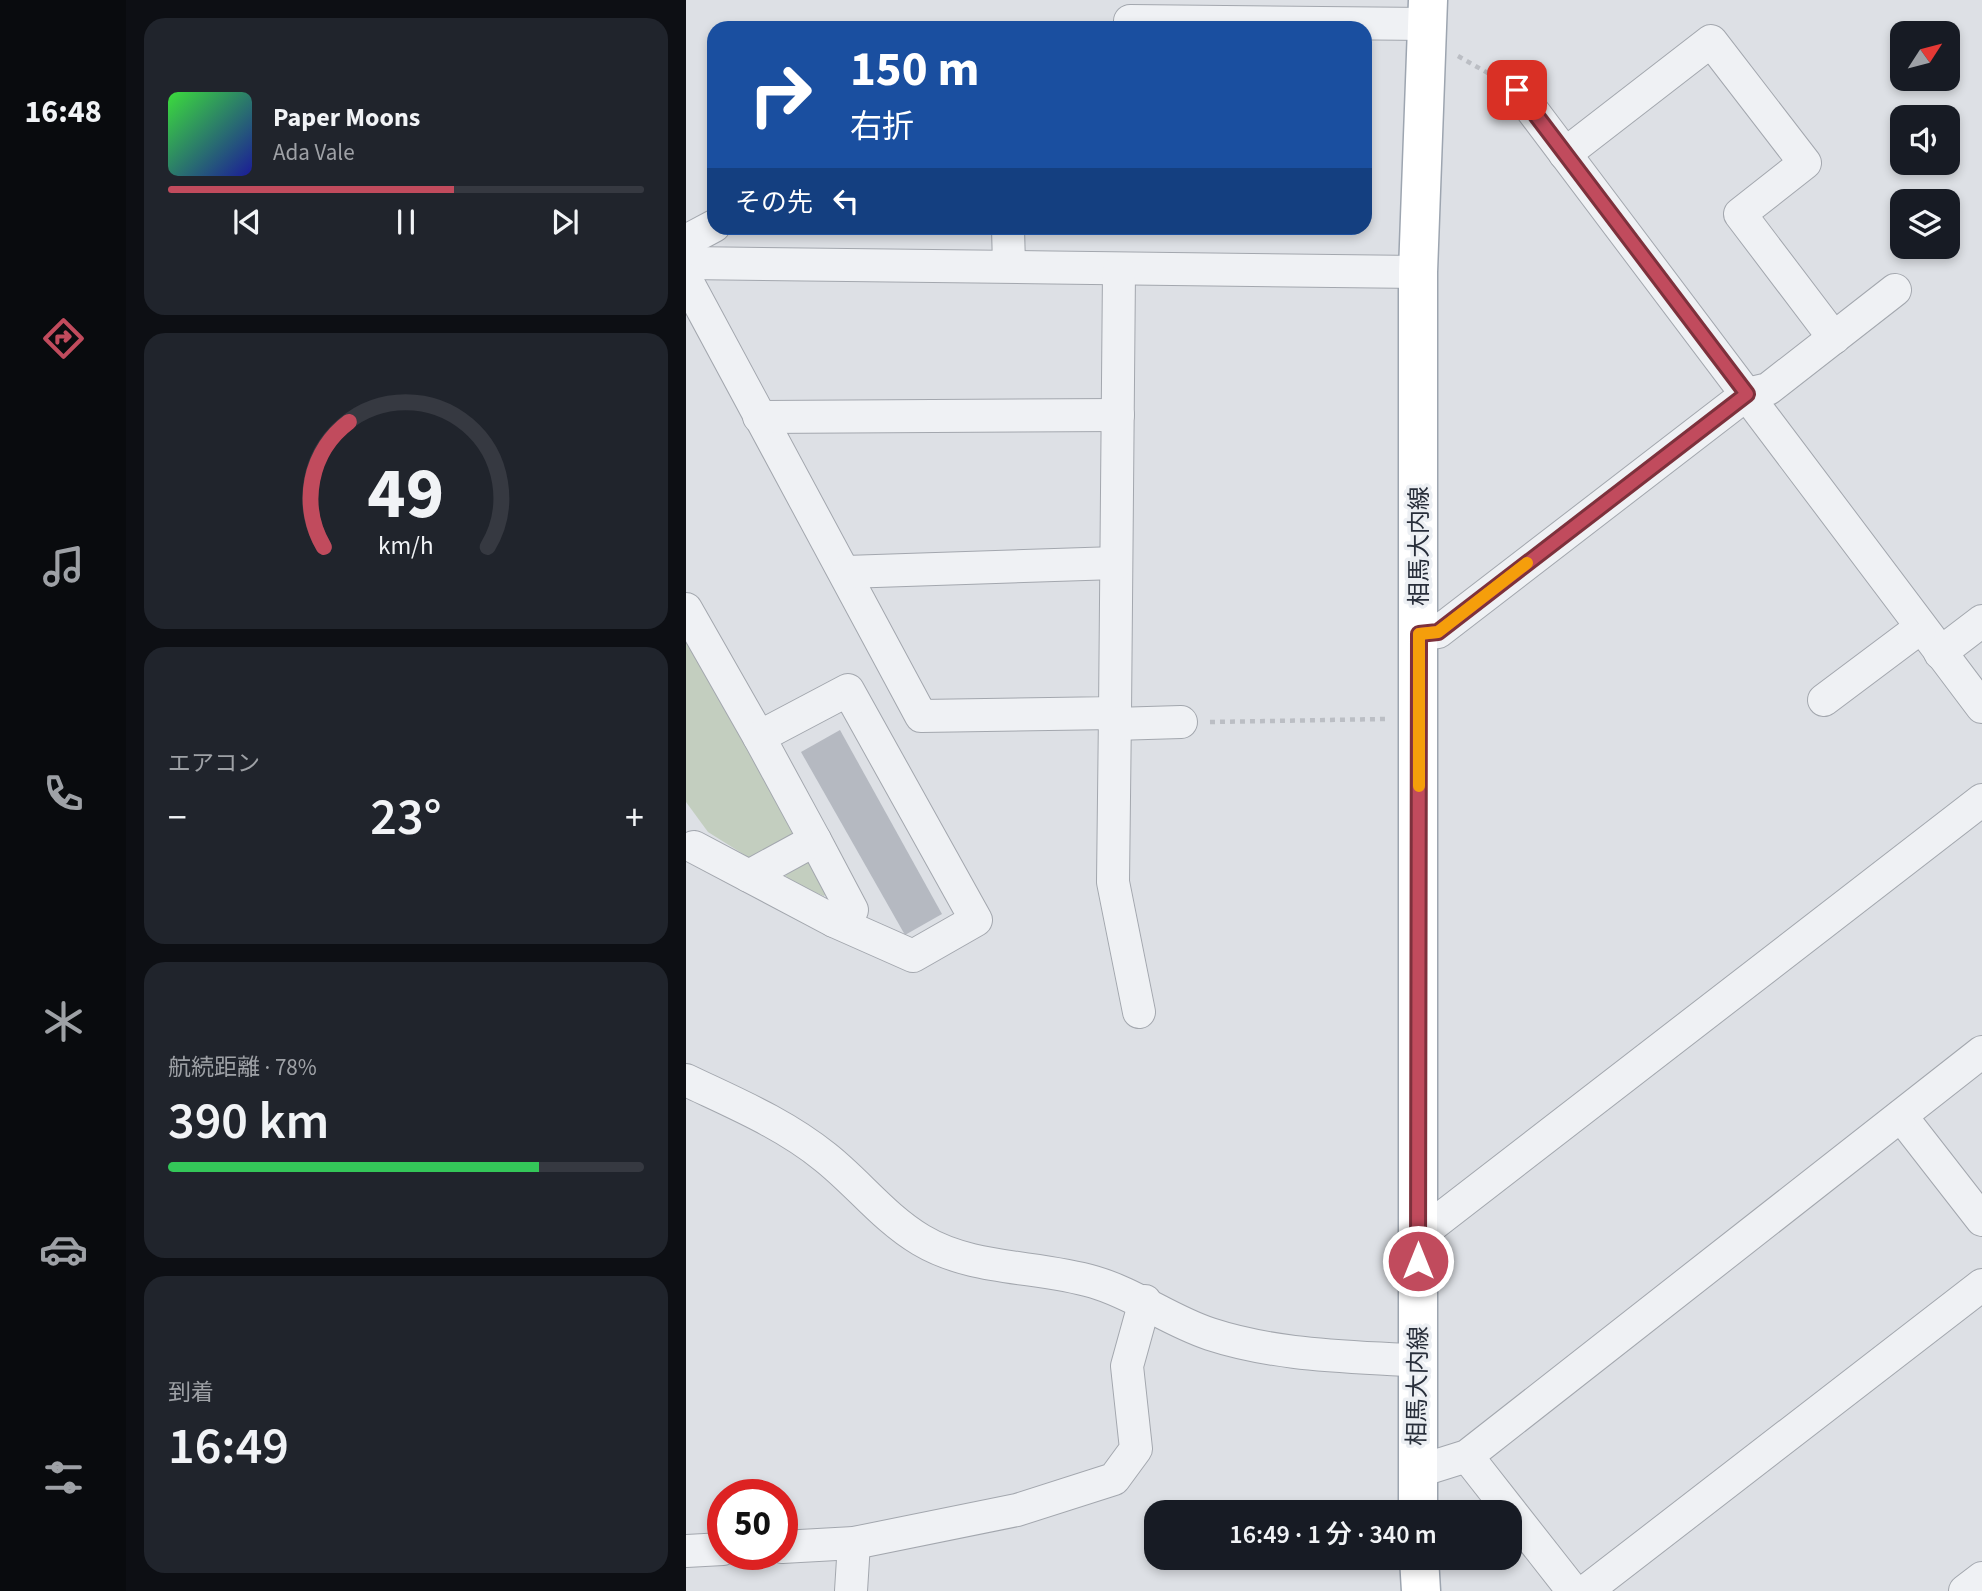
<!DOCTYPE html>
<html lang="ja">
<meta charset="utf-8">
<style>
body{margin:0;font-family:"Source Sans 3","Noto Sans JP",sans-serif;background:#20242c;color:#f1f3f6;height:100vh;display:flex;flex-direction:column;font-size:26px;white-space:nowrap}
*{box-sizing:border-box;margin:0}
p{font-size:23px;color:#9ea1a6}
.icon{flex:none;width:38px;height:38px;fill:none;stroke:currentColor;stroke-width:2;stroke-linecap:round;stroke-linejoin:round}
.map{position:relative;flex:1;overflow:hidden}
.drawer{display:flex;flex-direction:column;gap:18px;padding:18px;background:#0d0f14;width:560px}
.drawer>*{flex:none}
.top-card{position:absolute;left:21px;top:21px;width:665px;height:214px;border-radius:21px;box-shadow:0 4px 10px #0003;background:#1a4fa0;color:#fff;overflow:hidden}
.needle{width:46px;rotate:54deg}
.fabs{position:absolute;left:1204px;top:21px;display:grid;gap:14px}
.fabs a{display:grid;place-items:center;width:70px;height:70px;border-radius:14px;background:#171b24;box-shadow:0 4px 10px #0003;font-size:35px}
.speed{position:absolute;left:21px;top:1479px;display:flex;gap:14px;font-size:35px;font-weight:700;text-align:center}
.speed>*{display:grid;place-content:center;width:91px;height:91px;border-radius:50%;background:#171b24;box-shadow:0 4px 10px #0003;line-height:1}
.speed .limit{border:10px solid #d22;background:#fff;color:#111}
.pin{position:absolute;display:grid;place-items:center;width:60px;height:60px;color:#fff;margin:-30px;border-radius:14px;box-shadow:0 4px 10px #0006}
.me{position:absolute;width:77px;margin:-38px;rotate:0deg;stroke-linejoin:round;filter:drop-shadow(0 0 5px #0008)}
.turn{display:flex;align-items:center;gap:24px;height:147px;padding:0 28px;font-size:32px}
.turn .icon{width:91px;height:91px;stroke-width:2.5}
.turn b{display:block;font-size:49px;line-height:60px}
.then{display:flex;align-items:center;height:66px;padding:0 28px;background:#0003;gap:14px;font-size:26px}
.big{font-size:52px;font-weight:600;line-height:1.1}
.drawer .card{flex:1;display:flex;flex-direction:column;justify-content:center;gap:10px;min-width:0;padding:0 24px;border-radius:21px;background:#20242c}
.drawer .dial{align-items:center;gap:0}
.dial svg{height:182px;overflow:visible;fill:none;stroke:#363941;stroke-width:7;stroke-linecap:round;text-anchor:middle}
.dial text{fill:#f1f3f6;stroke:none}
.song{display:flex;align-items:center;gap:21px}
.cover{width:84px;height:84px;border-radius:10px;background:linear-gradient(135deg,hsl(120 70% 55%),hsl(240 70% 35%))}
.played{height:7px;border-radius:4px;background:linear-gradient(90deg,#c14b5d 60%,#363941 60%)}
.keys{display:flex;justify-content:space-around;direction:ltr}
.heat{display:flex;justify-content:space-between;align-items:center;font-size:38px;direction:ltr}
.charge{height:10px;border-radius:5px;background:linear-gradient(90deg,#34c759 78%,#363941 0)}
.trip{position:absolute;left:458px;top:1500px;width:378px;height:70px;border-radius:21px;background:#171b24;box-shadow:0 4px 10px #0003;font-weight:600;line-height:70px;text-align:center}
main{display:flex;flex:1;min-height:0}
.tabs{display:flex;flex-direction:column;width:126px;justify-content:space-around;align-items:center;background:#090b0e;color:#9ea1a6}
.tabs .icon{width:49px;height:49px}
.tabs .on{color:#c14b5d}
.tabs b{font-size:32px;color:#f1f3f6}
.map>svg:first-child{display:block}
.green{fill:#c3cebf}
.building{fill:#b5b9c1}
.lines{fill:none;stroke-linecap:round;stroke-linejoin:round}
.minor-casing{stroke:#a3a7ae;stroke-width:34}
.major-casing{stroke:#9da5b0;stroke-width:41}
.path{stroke:#bbbec4;stroke-width:4.5;stroke-dasharray:5 5;stroke-linecap:butt}
.minor{stroke:#eff1f4;stroke-width:32}
.major{stroke:#fff;stroke-width:38}
.route-casing{stroke:#7d313c;stroke-width:18}
.route{stroke:#c14b5d;stroke-width:12}
.slow{stroke:#f59e0b;stroke-width:12}
.labels{text-anchor:middle;dominant-baseline:central;stroke-width:7;stroke-linejoin:round;paint-order:stroke}
.street-label{font-size:24px;fill:#282e3a;stroke:#eceff3}
</style>
<main>
<nav class="tabs">
<b>16:48</b>
<svg class="icon on" aria-label="directions" viewBox="0 0 24 24"><path d="M12 3l9 9-9 9-9-9zM9 14v-3h6M13 9l2 2-2 2"/></svg>
<svg class="icon" aria-label="music" viewBox="0 0 24 24"><path d="M9 18V5l10-2v13"/><circle cx="6" cy="18" r="3"/><circle cx="16" cy="16" r="3"/></svg>
<svg class="icon" aria-label="phone" viewBox="0 0 24 24"><path d="M5 4h4l2 5-3 2q2 4 5 5l2-3 5 2v4C11 20 4 13 5 4z"/></svg>
<svg class="icon" aria-label="climate" viewBox="0 0 24 24"><path d="M12 3v18M4 7l16 10M4 17L20 7"/></svg>
<svg class="icon" aria-label="car" viewBox="0 0 24 24"><path d="M5 17H2v-5l4-1 3-4h7l3 4 3 1v5h-3M9 17h6M6 11h13"/><circle cx="7" cy="17" r="2"/><circle cx="17" cy="17" r="2"/></svg>
<svg class="icon" aria-label="filters" viewBox="0 0 24 24"><path d="M4 7h16M4 17h16"/><circle cx="9" cy="7" r="2"/><circle cx="15" cy="17" r="2"/></svg>
</nav>
<section class="drawer">
<div class="card">
<div class="song"><i class="cover"></i><div><b>Paper Moons</b><p>Ada Vale</p></div></div>
<div class="played"></div>
<div class="keys"><svg class="icon" aria-label="previous" viewBox="0 0 24 24"><path d="M18 5L8 12l10 7zM5 5v14"/></svg><svg class="icon" aria-label="pause" viewBox="0 0 24 24"><path d="M8 5v14M16 5v14"/></svg><svg class="icon" aria-label="next" viewBox="0 0 24 24"><path d="M6 5l10 7-10 7zM19 5v14"/></svg></div>
</div>
<div class="card dial"><svg viewBox="0 0 100 80">
<path d="M14 69A42 42 0 1 1 86 69"/>
<path d="M14 69A42 42 0 0 1 25 14" stroke="#c14b5d"/>
<text x="50" y="56" font-size="32" font-weight="700">49</text>
<text x="50" y="72" font-size="11">km/h</text>
</svg></div>
<div class="card"><p>エアコン</p>
<div class="heat"><a>−</a><b class="big">23°</b><a>+</a></div>
</div>
<div class="card"><p>航続距離 · 78%</p><b class="big">390 km</b><div class="charge"></div></div>
<div class="card"><p>到着</p><b class="big">16:49</b></div>
</section>
<div class="map">
<svg width="1296" height="1591" viewBox="0 0 1296 1591">
<rect width="100%" height="100%" fill="#dde0e5"/>
<!-- green -->
<g class="green">
<path d="M0 626 112 835 65 859 22 832 0 802Z"/>
<path d="M128 860 140 894 138 896 104 882 98 873 103 867Z"/>
</g>
<!-- building -->
<path class="building" d="M154 730 256 914 219 935 115 752Z"/>
<g class="lines">
<!-- minor casing -->
<g class="minor-casing">
<g id="minor">
<path d="M444 21 741 24"/>
<path d="M831 90 1296 707"/>
<path d="M879 154 1025 41 1119 163 1054 214 1148 338"/>
<path d="M322 228 323 265"/>
<path d="M0 241 28 226"/>
<path d="M0 263C244 264 488 271 732 272"/>
<path d="M0 279 235 716 429 713 433 271"/>
<path d="M73 417 432 415"/>
<path d="M160 572 430 563"/>
<path d="M0 609 73 737 162 690 290 920 227 956 148 921 8 847"/>
<path d="M733 634 752 632 1061 394 1082 389 1209 290"/>
<path d="M1254 653 1296 621"/>
<path d="M1138 700 1234 628"/>
<path d="M429 713 427 882 453 1012"/>
<path d="M428 724 495 722"/>
<path d="M129 840 166 910 148 921"/>
<path d="M63 876 129 840 73 737"/>
<path d="M0 1080C48 1103 97 1123 139 1157 172 1183 198 1218 235 1240 287 1271 350 1265 408 1282 449 1294 484 1321 524 1334 591 1356 662 1356 733 1361"/>
<path d="M1215 1116 1296 1220"/>
<path d="M732 1236 1296 800"/>
<path d="M781 1456 887 1591"/>
<path d="M730 1472 781 1456 1296 1052"/>
<path d="M96 1547 168 1543 331 1510 428 1479 450 1449 441 1366 459 1301"/>
<path d="M0 1551 37 1549"/>
<path d="M165 1591 168 1543"/>
<path d="M900 1591 1296 1285"/>
<path d="M1279 1591 1296 1578"/>
</g>
</g>
<!-- major casing -->
<g class="major-casing">
<g id="major">
<path d="M732 1512V272L742 0"/>
<path d="M733 1558 735 1591"/>
</g>
</g>
<!-- path -->
<g class="path">
<path d="M772 56 807 76"/>
<path d="M524 722 700 719"/>
</g>
<!-- minor -->
<use href="#minor" class="minor"/>
<!-- major -->
<use href="#major" class="major"/>
</g>
<g class="lines">
<!-- route casing -->
<g class="route-casing">
<path id="route" d="M732 1261 733 634 752 632 1061 394 831 90"/>
</g>
<!-- route -->
<use href="#route" class="route"/>
<!-- slow -->
<path class="slow" d="M733 786V634L752 632 841 563"/>
</g>
<g class="labels">
<!-- street labels -->
<g class="street-label">
<text transform="translate(733 546) rotate(-90)">相馬大内線</text>
<text transform="translate(732 1386) rotate(-89)">相馬大内線</text>
</g>
</g>
</svg>
<div class="fabs">
<a><svg class="needle" viewBox="-14 -14 28 28"><path d="M0-13l5 13h-10z" fill="#e53935"/><path d="M0 13l5-13h-10z" fill="#9ea1a6"/></svg></a>
<a><svg class="icon" aria-label="sound" viewBox="0 0 24 24"><path d="M4 9h4l5-4v14l-5-4H4zM17 9q2 3 0 6"/></svg></a>
<a><svg class="icon" aria-label="layers" viewBox="0 0 24 24"><path d="M12 4l9 5-9 5-9-5zM3 14l9 5 9-5"/></svg></a>
</div>
<div class="speed"><div class="limit">50</div></div>
<div class="pin" style="left:831px;top:90px;background:#d93025"><svg class="icon" aria-label="arrive" viewBox="0 0 24 24"><path d="M6 21V4h12l-3 4 3 4H6"/></svg></div>
<svg class="me" style="left:732px;top:1261px" viewBox="-20 -20 40 40"><circle r="17" fill="#c14b5d" stroke="#fff" stroke-width="3"/><path d="M0-11L8 9 0 5-8 9z" fill="#fff"/></svg>
<div class="trip">16:49 · 1 分 · 340 m</div>
<div class="top-card">
<div class="turn"><svg class="icon" aria-label="right" viewBox="0 0 24 24"><path d="M7 20v-9h11M14 6l5 5-5 5"/></svg><div><b>150 m</b>右折</div></div>
<div class="then">その先<svg class="icon" aria-label="left" viewBox="0 0 24 24"><path d="M17 20v-9H6M10 6l-5 5 5 5"/></svg></div>
</div>
</div>
</main>
